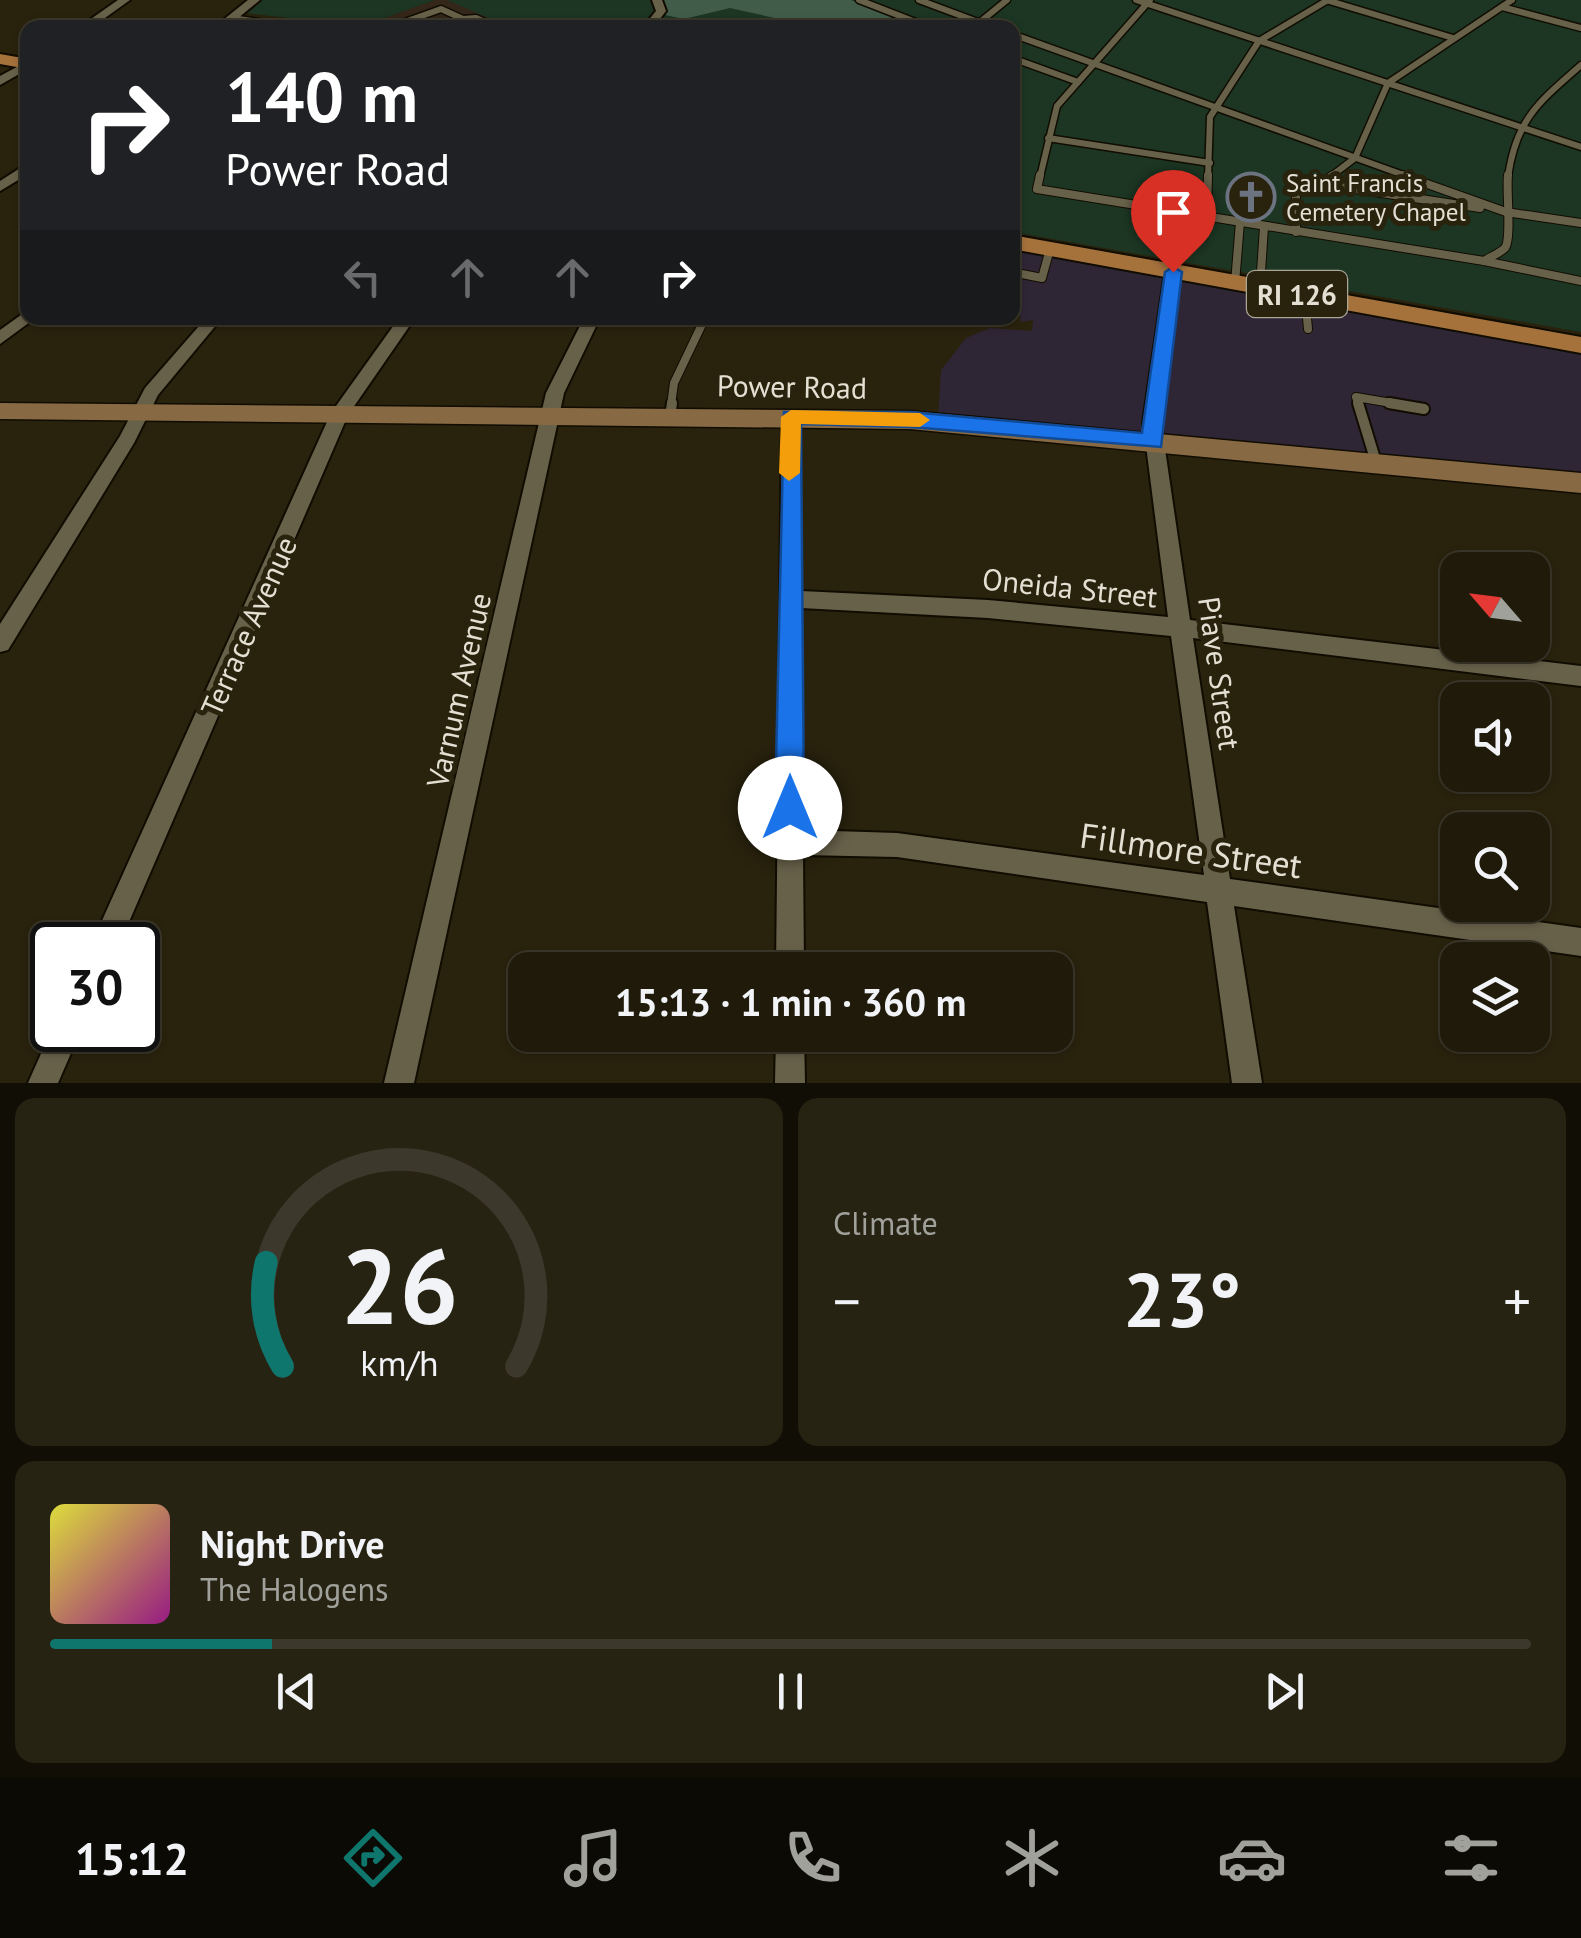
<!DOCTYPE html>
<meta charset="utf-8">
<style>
body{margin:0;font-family:"PT Sans",sans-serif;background:#272313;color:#f1f3f6;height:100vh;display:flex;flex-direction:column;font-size:38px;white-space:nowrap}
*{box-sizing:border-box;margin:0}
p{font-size:32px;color:#a1a19c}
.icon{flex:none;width:55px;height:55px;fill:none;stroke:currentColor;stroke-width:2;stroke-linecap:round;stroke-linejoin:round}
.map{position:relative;height:1083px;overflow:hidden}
.panel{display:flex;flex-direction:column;gap:15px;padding:15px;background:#110e06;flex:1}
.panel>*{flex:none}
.top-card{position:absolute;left:20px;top:20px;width:1000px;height:305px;border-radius:20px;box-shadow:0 2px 8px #0004,0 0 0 2px #3c382b;background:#202124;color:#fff;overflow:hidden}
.needle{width:65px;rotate:298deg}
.buttons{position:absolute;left:1440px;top:552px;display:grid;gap:20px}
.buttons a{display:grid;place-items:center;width:110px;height:110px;border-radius:20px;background:#1f1a0a;box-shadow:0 2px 8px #0004,0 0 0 2px #3c382b;font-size:50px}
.speed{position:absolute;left:30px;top:922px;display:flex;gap:20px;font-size:50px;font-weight:700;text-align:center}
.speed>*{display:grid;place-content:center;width:130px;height:130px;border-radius:50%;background:#1f1a0a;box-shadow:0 2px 8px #0004,0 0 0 2px #3c382b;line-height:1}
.speed .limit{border:5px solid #111;border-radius:15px;background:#fff;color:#111}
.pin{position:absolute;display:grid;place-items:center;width:85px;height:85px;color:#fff;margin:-102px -42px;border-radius:50% 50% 50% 0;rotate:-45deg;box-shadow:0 0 10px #0007}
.pin .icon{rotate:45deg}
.me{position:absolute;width:110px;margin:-55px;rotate:0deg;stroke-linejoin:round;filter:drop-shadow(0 0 8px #0008)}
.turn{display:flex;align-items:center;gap:35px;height:210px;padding:0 40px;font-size:45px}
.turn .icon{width:130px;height:130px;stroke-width:2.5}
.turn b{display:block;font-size:70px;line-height:85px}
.lanes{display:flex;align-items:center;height:95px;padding:0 40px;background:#0003;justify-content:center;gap:50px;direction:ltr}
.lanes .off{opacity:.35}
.big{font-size:75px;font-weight:700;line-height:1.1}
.panel .card{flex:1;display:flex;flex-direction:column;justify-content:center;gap:15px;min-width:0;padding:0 35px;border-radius:20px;background:#272313}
.panel .dial{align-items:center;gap:0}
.dial svg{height:260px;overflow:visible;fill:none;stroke:#3c382b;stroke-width:7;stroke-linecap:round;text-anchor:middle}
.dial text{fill:#f1f3f6;stroke:none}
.song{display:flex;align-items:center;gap:30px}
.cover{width:120px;height:120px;border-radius:15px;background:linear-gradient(135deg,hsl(60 70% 55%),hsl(310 70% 35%))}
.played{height:10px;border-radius:5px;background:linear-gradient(90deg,#0f766e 15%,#3c382b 15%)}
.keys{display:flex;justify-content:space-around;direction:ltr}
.heat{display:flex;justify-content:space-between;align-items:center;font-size:55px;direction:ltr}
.panel .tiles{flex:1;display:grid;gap:15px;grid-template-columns:1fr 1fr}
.card:last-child{grid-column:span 2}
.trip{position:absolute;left:508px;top:952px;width:565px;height:100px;border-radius:20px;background:#1f1a0a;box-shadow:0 2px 8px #0004,0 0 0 2px #3c382b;font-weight:700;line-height:100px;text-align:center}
.menu{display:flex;height:160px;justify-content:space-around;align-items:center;background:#0c0a04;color:#a1a19c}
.menu .icon{width:70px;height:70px}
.menu .on{color:#0f766e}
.menu b{font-size:45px;color:#f1f3f6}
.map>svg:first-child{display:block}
.commercial{fill:#2f2635}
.education{fill:#34271a}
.green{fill:#1c3623}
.forest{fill:#415d49}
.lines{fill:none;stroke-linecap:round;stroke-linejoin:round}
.service-far2-casing{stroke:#110c00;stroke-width:9}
.service-far1-casing{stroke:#110c00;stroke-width:10}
.service-casing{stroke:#110c00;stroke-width:14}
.minor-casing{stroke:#110c00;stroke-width:4}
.secondary-casing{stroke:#110c00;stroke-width:3}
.primary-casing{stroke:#110c00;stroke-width:4}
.service-far2{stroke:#68614a;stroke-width:6}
.service-far1{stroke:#68614a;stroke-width:8}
.service{stroke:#68614a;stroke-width:10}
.minor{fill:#68614a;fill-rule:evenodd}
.secondary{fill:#876a43;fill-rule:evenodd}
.primary{fill:#a6723c;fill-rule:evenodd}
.route{fill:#1a73e8;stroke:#114b97;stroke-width:2.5}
.slow{fill:#f59e0b}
.labels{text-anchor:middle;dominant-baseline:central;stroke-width:10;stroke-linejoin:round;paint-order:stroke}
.far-poi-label{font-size:25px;fill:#e3dfd2;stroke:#29220d;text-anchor:start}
.shield{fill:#29220d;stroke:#aba697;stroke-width:2.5}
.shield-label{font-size:28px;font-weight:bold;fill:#e3dfd2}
.street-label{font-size:30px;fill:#e3dfd2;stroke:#29220d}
.near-street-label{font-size:35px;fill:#e3dfd2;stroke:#29220d}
</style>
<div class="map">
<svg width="1581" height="1083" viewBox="0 0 1581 1083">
<rect width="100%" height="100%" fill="#29220d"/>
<!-- commercial -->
<path class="commercial" d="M1016 244 1581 345V483L938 419 941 370 966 338 990 328 1032 331 1033 320 1021 322 1019 312 1013 307Z"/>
<!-- education -->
<path class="education" d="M435 0H447L512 27 317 28 327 21 362 26Z"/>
<!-- green -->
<g class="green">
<path d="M262 0H435L362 26 245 13Z"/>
<path d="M447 0H1581V332L1013 232 1012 28H512Z"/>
</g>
<!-- forest -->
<path class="forest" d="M656 0H851L890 15 894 27H815L730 8 684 19 660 14Z"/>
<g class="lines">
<!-- service-far2 casing -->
<g class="service-far2-casing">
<g id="service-far2">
<path d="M859 0 931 28"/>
<path d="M919 0 994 28"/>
<path d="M1136 0 1581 147"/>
<path d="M1326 0 1453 38"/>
<path d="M1502 7 1581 28"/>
<path d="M231 18 300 28"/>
<path d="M463 19 476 18 498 28"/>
<path d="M980 22 1007 0"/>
<path d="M330 28H343"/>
<path d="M388 28 441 9 463 19 439 28"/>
<path d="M1012 34 1409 177"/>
<path d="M1012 58 1078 82"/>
<path d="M1048 138 1210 163"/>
<path d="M1040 177 1057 106 1150 0"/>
<path d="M1208 177 1210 117 1259 41 1328 0"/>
<path d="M1330 177 1355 158 1388 83 1512 0"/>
<path d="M1508 177C1516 119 1539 102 1581 65"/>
</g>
</g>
<!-- service-far1 casing -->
<g class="service-far1-casing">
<g id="service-far1">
<path d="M1040 175 1037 189 1484 261 1581 281"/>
<path d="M1402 175 1506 212 1581 223"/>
<path d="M1321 184 1333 175"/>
<path d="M1207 217 1208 175"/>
<path d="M1296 232V190L1309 182 1480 208"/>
<path d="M1484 261C1490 257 1500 253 1505 248 1512 239 1506 190 1508 175"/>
<path d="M1012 272 1042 278 1050 249"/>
<path d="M1235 283 1240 222"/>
<path d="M1260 287 1264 227"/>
<path d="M1305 295 1308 329"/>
<path d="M671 405 674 383 705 318"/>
<path d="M1359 405 1356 397 1403 405"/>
</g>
</g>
<!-- service casing -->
<g class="service-casing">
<g id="service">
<path d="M1358 403 1376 462"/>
<path d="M1389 403 1424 409"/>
<path d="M670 417 672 403"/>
</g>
</g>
<!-- minor casing -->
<g class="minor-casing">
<g id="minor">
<path d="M118 0H130L91 28H78Z"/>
<path d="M248 0H260L226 28H213Z"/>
<path d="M652 0H662L666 11 653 28H642L656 11Z"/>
<path d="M28 61V69L0 85V76Z"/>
<path d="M28 163V174L0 191V181Z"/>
<path d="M1173 267 1181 272 1161 422 1190 620 1581 666V686L1193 638 1230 879 1581 928V956L1234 906 1262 1083H1232L1207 902 897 857 803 855 804 970H776L782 417 791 411 800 417 801 591 988 600 1168 617 1143 422 1165 272ZM801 608 988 618 1171 636 1204 875 897 833 803 830Z"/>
<path d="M28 310V318L34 319 0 344V330Z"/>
<path d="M206 318H222L158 395 134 443 8 650 0 652V624L120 436 145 388Z"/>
<path d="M399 318H415L348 415 119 945H91L331 413Z"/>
<path d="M584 318H600L564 393 414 1083H384L546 393Z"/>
<path d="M52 1029 81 1030 58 1083H28Z"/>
<path d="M776 1035H804L805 1083H775Z"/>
</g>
</g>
<!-- secondary casing -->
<g class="secondary-casing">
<path id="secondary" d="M0 403 910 411 1581 473V493L910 429 0 419Z"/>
</g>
<!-- primary casing -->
<g class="primary-casing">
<g id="primary">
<path d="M0 54 28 59V69L0 64Z"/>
<path d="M1012 235 1581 337V353L1012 249Z"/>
</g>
</g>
<!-- service-far2 -->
<use href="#service-far2" class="service-far2"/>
<!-- service-far1 -->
<use href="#service-far1" class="service-far1"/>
<!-- service -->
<use href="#service" class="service"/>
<!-- minor -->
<use href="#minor" class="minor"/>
<!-- secondary -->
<use href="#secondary" class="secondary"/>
<!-- primary -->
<use href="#primary" class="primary"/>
</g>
<!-- route -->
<path class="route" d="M1173 267 1182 272 1161 447 910 427 801 424 804 808 799 817 790 821 780 817 775 808 784 412H910L1142 433 1165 272Z"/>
<!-- slow -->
<path class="slow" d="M791 410 920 413 930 420 920 427 801 424 800 473 789 481 779 473 781 417Z"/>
<!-- icons -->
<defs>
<g id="church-ring" transform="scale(2.5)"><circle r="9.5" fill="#29220d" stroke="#6b7280" stroke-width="1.5"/><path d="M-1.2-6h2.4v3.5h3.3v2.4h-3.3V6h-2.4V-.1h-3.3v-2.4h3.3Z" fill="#6b7280"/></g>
</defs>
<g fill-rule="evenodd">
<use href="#church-ring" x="1251" y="197"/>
</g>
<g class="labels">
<!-- far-poi labels -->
<g class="far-poi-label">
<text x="1286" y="183">Saint Francis<tspan x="1286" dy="29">Cemetery Chapel</tspan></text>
</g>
<!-- shield labels -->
<rect class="shield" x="1247" y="271" width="100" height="46" rx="8"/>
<g class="shield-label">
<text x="1297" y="294">RI 126</text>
</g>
<!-- street labels -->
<g class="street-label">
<text transform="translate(792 386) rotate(1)">Power Road</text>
<text transform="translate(1070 587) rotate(6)">Oneida Street</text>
<text transform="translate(248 626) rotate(-66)">Terrace Avenue</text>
<text transform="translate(1220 673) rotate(82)">Piave Street</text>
<text transform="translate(458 690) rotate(-77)">Varnum Avenue</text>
</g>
<!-- near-street labels -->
<g class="near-street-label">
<text transform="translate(1191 850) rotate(8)">Fillmore Street</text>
</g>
</g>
</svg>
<div class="buttons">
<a><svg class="needle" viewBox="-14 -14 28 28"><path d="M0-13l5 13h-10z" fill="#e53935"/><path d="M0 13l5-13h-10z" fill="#a1a19c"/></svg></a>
<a><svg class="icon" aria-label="sound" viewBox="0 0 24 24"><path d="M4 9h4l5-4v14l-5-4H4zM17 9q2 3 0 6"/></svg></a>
<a><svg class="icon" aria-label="search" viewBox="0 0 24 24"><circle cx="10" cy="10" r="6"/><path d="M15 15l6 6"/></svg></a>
<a><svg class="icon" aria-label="layers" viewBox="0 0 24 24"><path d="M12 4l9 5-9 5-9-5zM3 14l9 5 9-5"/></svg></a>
</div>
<div class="speed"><div class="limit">30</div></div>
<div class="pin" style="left:1173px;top:272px;background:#d93025"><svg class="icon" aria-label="arrive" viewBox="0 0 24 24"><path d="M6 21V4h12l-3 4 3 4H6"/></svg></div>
<svg class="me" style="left:790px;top:808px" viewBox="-20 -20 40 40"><circle r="19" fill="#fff"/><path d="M0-13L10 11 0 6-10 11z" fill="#1a73e8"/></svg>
<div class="trip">15:13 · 1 min · 360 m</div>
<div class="top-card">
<div class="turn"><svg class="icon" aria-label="right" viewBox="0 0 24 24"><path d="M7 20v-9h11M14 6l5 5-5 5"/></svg><div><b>140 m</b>Power Road</div></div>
<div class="lanes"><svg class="icon off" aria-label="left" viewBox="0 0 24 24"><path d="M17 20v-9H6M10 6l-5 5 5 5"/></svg><svg class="icon off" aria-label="ahead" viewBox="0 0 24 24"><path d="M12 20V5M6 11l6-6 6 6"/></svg><svg class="icon off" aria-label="ahead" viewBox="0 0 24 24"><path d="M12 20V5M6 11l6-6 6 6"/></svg><svg class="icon" aria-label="right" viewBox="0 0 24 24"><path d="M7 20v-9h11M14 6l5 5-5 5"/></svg></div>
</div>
</div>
<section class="panel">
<div class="tiles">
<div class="card dial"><svg viewBox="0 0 100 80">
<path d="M14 69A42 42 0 1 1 86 69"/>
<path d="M14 69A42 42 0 0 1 9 37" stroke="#0f766e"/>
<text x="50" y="56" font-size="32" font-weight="700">26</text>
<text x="50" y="72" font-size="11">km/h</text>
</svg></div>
<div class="card"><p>Climate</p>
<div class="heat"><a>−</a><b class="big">23°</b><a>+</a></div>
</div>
<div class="card">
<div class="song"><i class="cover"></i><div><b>Night Drive</b><p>The Halogens</p></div></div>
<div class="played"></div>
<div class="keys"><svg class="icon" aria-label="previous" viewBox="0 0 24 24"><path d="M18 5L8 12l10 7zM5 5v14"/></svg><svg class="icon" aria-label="pause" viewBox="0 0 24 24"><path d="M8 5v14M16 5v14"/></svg><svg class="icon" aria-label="next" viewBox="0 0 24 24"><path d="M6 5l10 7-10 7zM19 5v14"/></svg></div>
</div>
</div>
</section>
<nav class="menu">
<b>15:12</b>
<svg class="icon on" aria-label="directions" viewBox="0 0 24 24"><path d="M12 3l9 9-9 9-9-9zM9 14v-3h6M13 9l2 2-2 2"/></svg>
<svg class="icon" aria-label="music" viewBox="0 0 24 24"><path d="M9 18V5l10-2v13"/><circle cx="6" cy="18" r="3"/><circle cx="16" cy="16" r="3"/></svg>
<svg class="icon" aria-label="phone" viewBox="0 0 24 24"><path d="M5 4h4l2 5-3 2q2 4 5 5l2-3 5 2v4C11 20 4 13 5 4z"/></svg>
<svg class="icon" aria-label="climate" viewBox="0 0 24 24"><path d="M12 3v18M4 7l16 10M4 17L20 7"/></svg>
<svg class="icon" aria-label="car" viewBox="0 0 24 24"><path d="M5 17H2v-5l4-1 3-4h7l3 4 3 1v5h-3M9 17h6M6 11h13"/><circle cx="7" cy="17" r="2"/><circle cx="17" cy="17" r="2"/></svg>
<svg class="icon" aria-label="filters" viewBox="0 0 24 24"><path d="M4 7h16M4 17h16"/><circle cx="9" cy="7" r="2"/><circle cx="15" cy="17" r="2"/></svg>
</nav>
